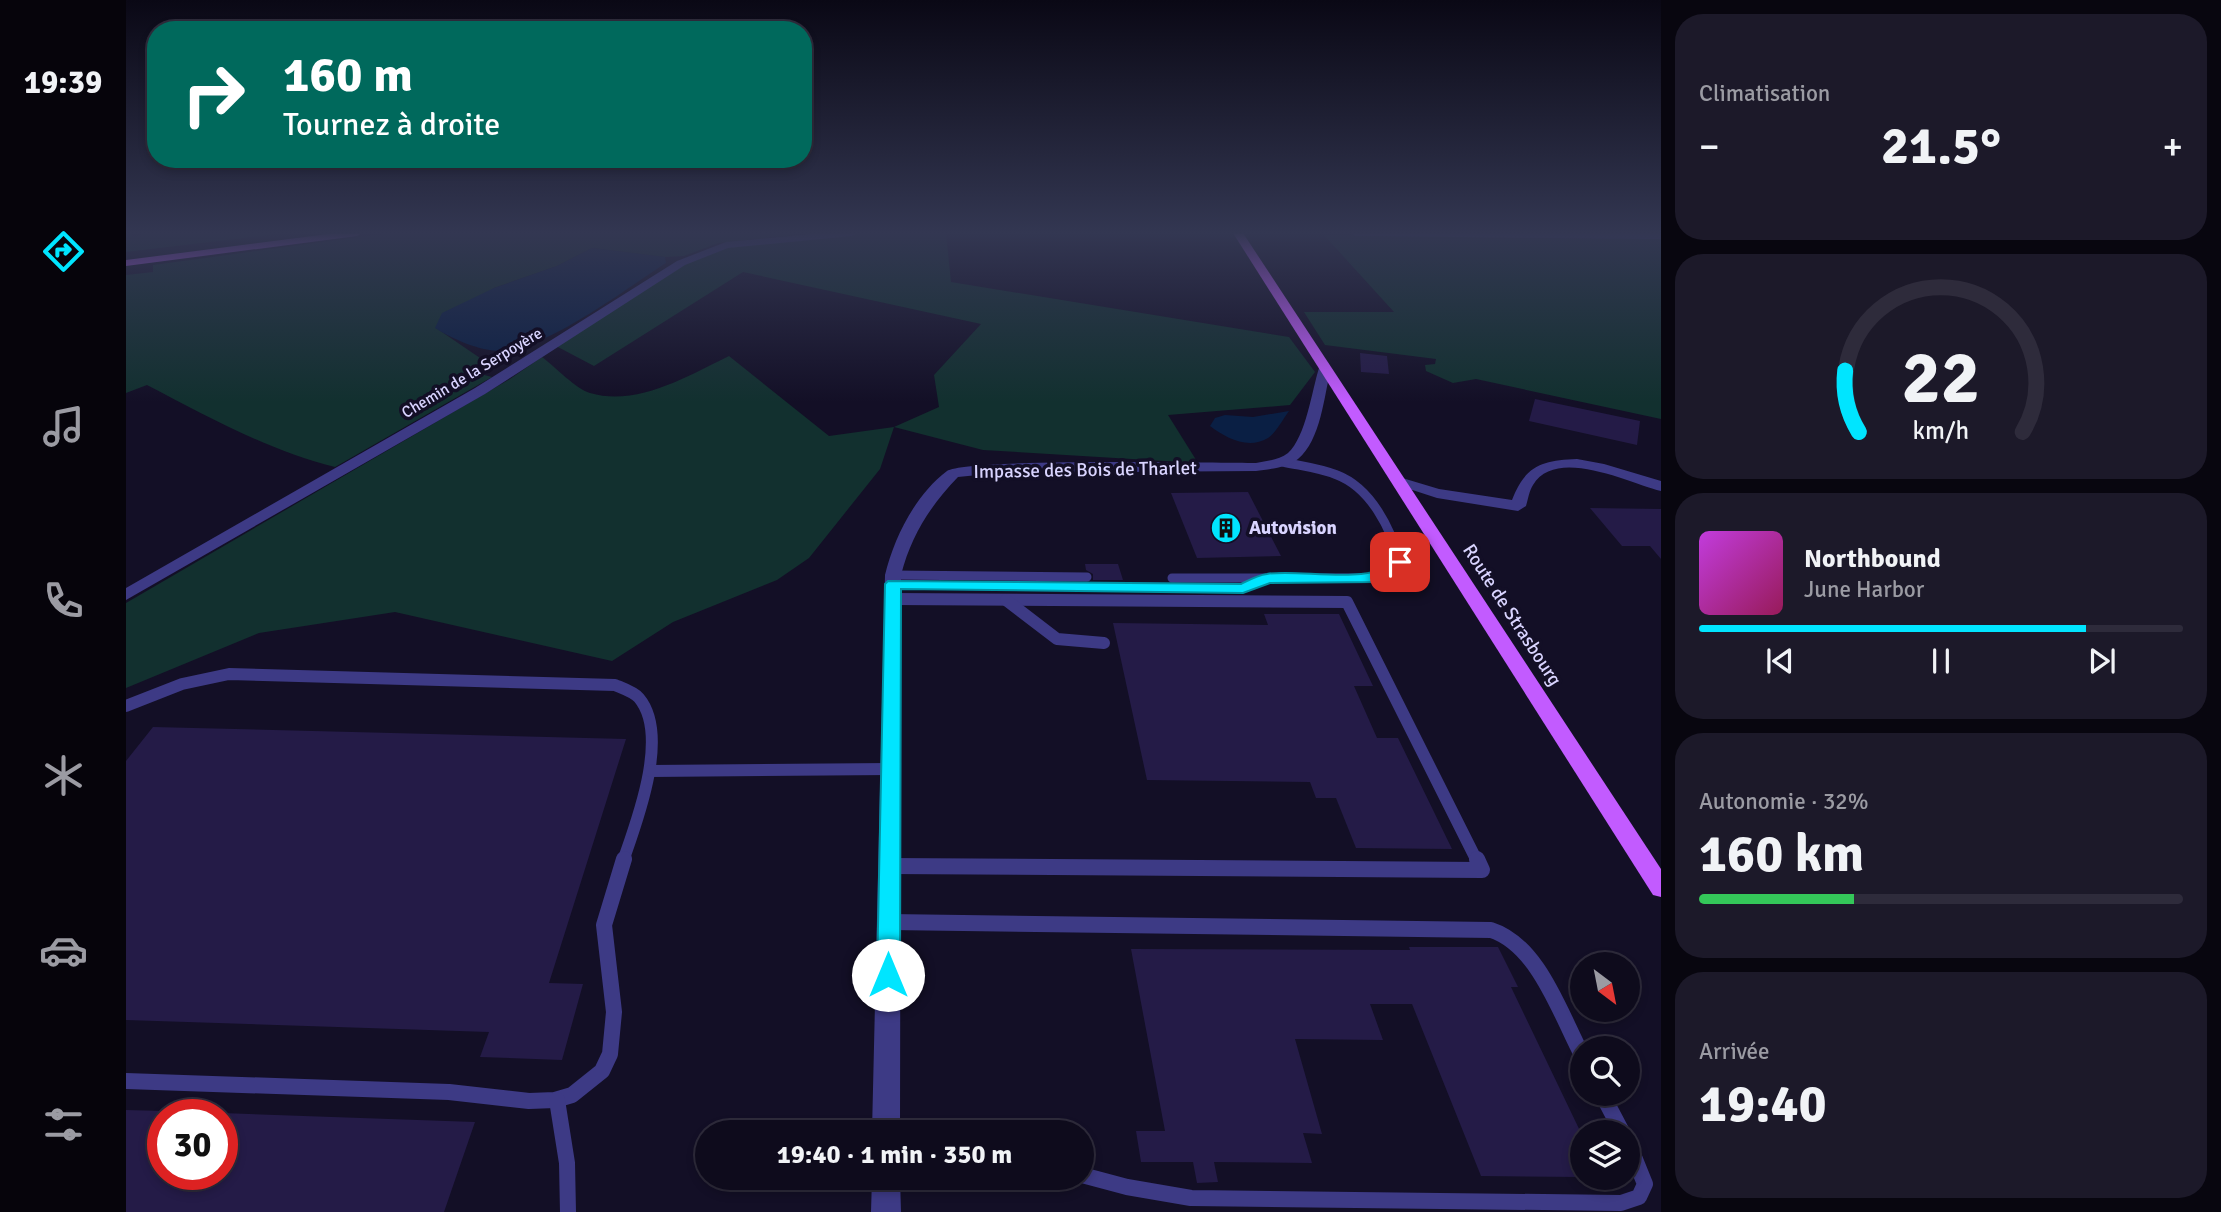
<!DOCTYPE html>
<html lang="fr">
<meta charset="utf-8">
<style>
body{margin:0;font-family:Signika,sans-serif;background:#1c1929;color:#f1f3f6;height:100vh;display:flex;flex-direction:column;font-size:26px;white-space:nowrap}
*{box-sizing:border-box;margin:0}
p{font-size:23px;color:#9b9ba3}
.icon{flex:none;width:38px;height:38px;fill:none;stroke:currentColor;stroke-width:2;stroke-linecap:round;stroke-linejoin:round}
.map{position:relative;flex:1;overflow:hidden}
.drawer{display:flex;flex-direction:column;gap:14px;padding:14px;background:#08060f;width:560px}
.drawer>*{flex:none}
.hud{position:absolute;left:21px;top:21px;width:665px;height:147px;border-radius:28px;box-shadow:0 4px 10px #0003,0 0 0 2px #2e2b3b;background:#00695c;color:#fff;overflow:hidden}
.needle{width:46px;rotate:148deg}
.buttons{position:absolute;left:1444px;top:952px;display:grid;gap:14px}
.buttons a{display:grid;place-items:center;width:70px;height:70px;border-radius:50%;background:#0e0b1c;box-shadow:0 4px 10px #0003,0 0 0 2px #2e2b3b;font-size:35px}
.speed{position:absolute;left:21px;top:1099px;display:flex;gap:14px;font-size:35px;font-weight:700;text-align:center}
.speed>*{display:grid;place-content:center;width:91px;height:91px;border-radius:50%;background:#0e0b1c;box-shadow:0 4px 10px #0003,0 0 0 2px #2e2b3b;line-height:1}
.speed .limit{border:10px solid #d22;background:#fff;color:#111}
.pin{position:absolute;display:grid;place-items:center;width:60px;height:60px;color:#fff;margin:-30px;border-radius:14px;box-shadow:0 4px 10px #0006}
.me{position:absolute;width:77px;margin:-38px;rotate:0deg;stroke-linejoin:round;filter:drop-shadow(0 0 5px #0008)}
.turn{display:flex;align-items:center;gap:24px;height:147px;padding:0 21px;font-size:32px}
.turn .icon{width:91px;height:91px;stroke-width:2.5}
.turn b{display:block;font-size:49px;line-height:60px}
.big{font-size:52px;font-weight:700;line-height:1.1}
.drawer .card{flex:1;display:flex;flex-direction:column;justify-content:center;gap:10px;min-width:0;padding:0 24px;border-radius:28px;background:#1c1929}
.drawer .dial{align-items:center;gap:0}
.dial svg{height:182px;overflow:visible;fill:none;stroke:#2e2b3b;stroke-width:7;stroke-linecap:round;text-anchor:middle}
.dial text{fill:#f1f3f6;stroke:none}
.song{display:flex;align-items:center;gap:21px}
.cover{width:84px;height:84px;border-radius:10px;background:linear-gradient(135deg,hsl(290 70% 55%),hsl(330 70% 35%))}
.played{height:7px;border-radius:4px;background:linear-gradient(90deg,#00e5ff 80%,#2e2b3b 80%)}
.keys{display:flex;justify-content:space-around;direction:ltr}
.heat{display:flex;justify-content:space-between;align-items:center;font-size:38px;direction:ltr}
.charge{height:10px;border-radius:5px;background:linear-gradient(90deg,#34c759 32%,#2e2b3b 0)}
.trip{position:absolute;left:569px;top:1120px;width:399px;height:70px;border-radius:35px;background:#0e0b1c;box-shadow:0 4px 10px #0003,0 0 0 2px #2e2b3b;font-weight:700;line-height:70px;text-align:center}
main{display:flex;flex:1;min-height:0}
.tab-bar{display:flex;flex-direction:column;width:126px;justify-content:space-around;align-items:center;background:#06040b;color:#9b9ba3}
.tab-bar .icon{width:49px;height:49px}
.tab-bar .current{color:#00e5ff}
.tab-bar b{font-size:32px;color:#f1f3f6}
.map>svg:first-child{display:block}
.green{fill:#12302f}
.water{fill:#0a1f44}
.building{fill:#241b47}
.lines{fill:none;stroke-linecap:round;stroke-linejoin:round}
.service-far2{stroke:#3d3a85;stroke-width:9}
.service-far1{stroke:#3d3a85;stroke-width:12}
.service{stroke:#3d3a85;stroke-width:16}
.minor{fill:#3d3a85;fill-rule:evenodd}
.primary{fill:#c25bff;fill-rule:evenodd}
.route{fill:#00e5ff;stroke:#0095a6;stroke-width:2}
.labels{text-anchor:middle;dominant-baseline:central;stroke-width:7;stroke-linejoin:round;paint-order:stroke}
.far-street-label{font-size:16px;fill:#d9d4ff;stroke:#130f26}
.street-label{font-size:19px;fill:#d9d4ff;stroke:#130f26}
.poi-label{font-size:19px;font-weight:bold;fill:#d9d4ff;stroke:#130f26;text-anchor:start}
</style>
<main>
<nav class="tab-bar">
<b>19:39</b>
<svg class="icon current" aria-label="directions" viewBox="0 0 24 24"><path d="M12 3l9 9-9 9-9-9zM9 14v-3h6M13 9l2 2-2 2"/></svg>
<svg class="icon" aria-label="music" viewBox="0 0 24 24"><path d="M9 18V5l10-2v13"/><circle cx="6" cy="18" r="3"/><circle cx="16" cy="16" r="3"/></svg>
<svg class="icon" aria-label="phone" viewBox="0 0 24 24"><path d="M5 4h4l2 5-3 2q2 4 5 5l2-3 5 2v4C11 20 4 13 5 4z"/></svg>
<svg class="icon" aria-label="climate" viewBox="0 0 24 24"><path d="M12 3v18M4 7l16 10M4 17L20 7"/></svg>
<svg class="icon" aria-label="car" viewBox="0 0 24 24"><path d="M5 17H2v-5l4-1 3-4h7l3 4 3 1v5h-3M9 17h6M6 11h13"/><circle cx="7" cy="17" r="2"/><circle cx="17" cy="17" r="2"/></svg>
<svg class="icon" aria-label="filters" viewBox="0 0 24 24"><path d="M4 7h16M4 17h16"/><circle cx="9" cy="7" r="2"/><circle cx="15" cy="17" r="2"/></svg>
</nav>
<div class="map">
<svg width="1535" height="1212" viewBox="0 0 1535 1212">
<rect width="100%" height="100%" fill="#130f26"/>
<!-- green -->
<g class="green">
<path d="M0 233H5L8 237 20 233H159L0 252Z"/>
<path d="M264 233H683L592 243 558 256 539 257 466 248 431 266 368 288 310 328 357 360 343 371 366 377 209 467C142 450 82 417 21 385L0 393V275L27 272V265Z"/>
<path d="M743 233H820L825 282 1163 337 1189 372 1164 405 1042 415 1072 463 857 450 768 427 754 469 683 558 651 580 547 622 486 661 269 612 133 633 0 688V603L384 379 416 357C428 366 450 389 464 393 511 407 562 376 603 356L703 436 768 427 813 407 808 375 855 324 617 272 468 366 430 346 562 261 586 251 639 241Z"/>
<path d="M1198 235 1535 238V419L1350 379 1327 383 1300 371 1299 365 1309 364 1310 359 1199 345 1178 312H1268Z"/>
</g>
<!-- water -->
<g class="water">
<path d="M466 248 539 257 540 263C501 288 420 350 375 351 353 351 327 339 309 328L316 313 368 288 431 266Z"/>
<path d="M1163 411C1157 419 1150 433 1142 438 1122 450 1100 438 1084 426L1089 418 1099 415 1127 417Z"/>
</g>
<!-- building -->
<g class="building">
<path d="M1234 353 1261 356 1263 374 1235 372Z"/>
<path d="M1409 399 1514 421 1511 445 1403 421Z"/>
<path d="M1122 492 1155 556 1071 558 1045 493Z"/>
<path d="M1464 508 1535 509V559L1524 546H1496Z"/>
<path d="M959 564H992L997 580H967V574L960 570Z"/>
<path d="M1138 614H1213L1247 686H1228L1251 738H1272L1326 849 1230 848 1210 798H1190L1184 782 1021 780 987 623 1142 625Z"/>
<path d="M27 727 500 739 423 983 457 984 436 1060 354 1057 363 1032 0 1020V761Z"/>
<path d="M1283 947H1372L1392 987H1385L1456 1135V1177L1355 1176 1286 1004H1244L1257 1040 1169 1039 1196 1134 1177 1133 1186 1163 1088 1162 1092 1182 1071 1183 1067 1162H1015L1010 1131H1039L1005 949 1284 950Z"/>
<path d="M0 1110 37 1111V1174H96V1113L349 1122 318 1212H0Z"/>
</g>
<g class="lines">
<!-- service-far2 -->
<g class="service-far2">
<path d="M767 575 961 577"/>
<path d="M1046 578H1248L1270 569 1274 562C1265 529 1245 488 1211 475 1194 468 1175 466 1157 462"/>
<path d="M767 585 1117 588 1137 580"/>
</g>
<!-- service-far1 -->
<g class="service-far1">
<path d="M767 599 1221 602 1351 861"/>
<path d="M880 600 931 639 978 643"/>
<path d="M0 706 56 684 103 674 489 685C496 688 508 692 513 698 544 735 511 821 497 861"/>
<path d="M524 771 765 769"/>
</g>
<!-- service -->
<g class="service">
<path d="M763 866 1356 870 1351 859"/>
<path d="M763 922 1365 930C1412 945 1434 1013 1456 1055"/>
<path d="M0 1081 323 1092 403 1101 429 1100 446 1095 476 1071 484 1054 488 1012 478 925 498 859"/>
<path d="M1476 1094 1496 1132"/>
<path d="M431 1100 441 1163 442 1212"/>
<path d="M956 1175 1001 1187 1065 1198 1495 1203 1513 1197 1519 1184 1502 1142"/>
</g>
<!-- minor -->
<g class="minor">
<path d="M697 233H731L726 236 602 248 559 265 359 394 0 600V588L349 388 551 261 600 242Z"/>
<path d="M1224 233H1535V239L1229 236Z"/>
<path d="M1199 364 1205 368C1198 396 1195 440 1172 459 1161 468 1143 469 1130 471L872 473 832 477C804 506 785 536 775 575L774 1132H746L759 575C768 538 789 495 821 471 839 458 1089 463 1130 463 1141 461 1153 460 1162 453 1180 437 1186 390 1193 368Z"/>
<path d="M1451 459 1478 464 1535 481V491C1503 483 1430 446 1407 485 1403 491 1402 500 1400 506L1392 511 1311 498 1268 484 1266 481 1273 477 1313 489 1386 500C1399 466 1416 460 1451 459Z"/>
<path d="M746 1178H774L775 1212H745Z"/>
</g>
<!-- primary -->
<g class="primary">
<path d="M210 233H236L231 236 0 266V260Z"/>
<path d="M1107 233H1117L1535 869V897L1527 895Z"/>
</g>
</g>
<!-- sky -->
<linearGradient id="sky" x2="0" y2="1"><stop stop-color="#0a0815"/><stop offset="0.58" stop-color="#333752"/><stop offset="1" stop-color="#333752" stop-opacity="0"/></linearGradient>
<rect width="1535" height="402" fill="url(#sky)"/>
<!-- route -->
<path class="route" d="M1274 557 1282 562 1276 573 1248 582 1144 583 1117 593 775 589 774 975 770 982 762 985 754 982 751 975 759 584 762 581 1115 584C1123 580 1132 575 1141 574 1172 568 1251 587 1269 559Z"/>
<!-- icons -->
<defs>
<g id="building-disc" transform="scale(1.575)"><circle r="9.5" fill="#00e5ff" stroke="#130f26"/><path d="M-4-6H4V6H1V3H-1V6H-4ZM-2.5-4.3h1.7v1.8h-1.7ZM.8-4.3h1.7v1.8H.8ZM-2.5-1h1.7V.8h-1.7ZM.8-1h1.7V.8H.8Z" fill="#111"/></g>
</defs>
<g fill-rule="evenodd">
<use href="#building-disc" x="1100" y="528"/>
</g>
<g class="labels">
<!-- far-street labels -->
<g class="far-street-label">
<text transform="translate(346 373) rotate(-31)">Chemin de la Serpoyère</text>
</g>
<!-- street labels -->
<g class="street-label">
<text transform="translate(959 470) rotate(-1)">Impasse des Bois de Tharlet</text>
<text transform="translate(1386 615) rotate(57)">Route de Strasbourg</text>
</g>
<!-- poi labels -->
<g class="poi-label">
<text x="1123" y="528">Autovision</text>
</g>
</g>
</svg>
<div class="buttons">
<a><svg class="needle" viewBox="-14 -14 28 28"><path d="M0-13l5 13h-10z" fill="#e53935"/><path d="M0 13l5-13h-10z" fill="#9b9ba3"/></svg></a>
<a><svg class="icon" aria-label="search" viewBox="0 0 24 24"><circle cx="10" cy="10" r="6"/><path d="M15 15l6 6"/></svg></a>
<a><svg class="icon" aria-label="layers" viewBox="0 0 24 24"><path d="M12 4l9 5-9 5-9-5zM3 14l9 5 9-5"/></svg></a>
</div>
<div class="speed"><div class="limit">30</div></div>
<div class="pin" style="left:1274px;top:562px;background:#d93025"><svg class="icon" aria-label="arrive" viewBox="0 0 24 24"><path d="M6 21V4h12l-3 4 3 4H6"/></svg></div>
<svg class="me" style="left:762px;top:975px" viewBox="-20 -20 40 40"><circle r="19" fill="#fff"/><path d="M0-13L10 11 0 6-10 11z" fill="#00e5ff"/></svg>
<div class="trip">19:40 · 1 min · 350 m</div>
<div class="hud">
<div class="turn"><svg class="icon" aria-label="right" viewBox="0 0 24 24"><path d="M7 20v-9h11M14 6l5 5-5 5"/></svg><div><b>160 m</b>Tournez à droite</div></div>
</div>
</div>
<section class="drawer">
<div class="card"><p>Climatisation</p>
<div class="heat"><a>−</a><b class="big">21.5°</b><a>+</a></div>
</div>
<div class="card dial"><svg viewBox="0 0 100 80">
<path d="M14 69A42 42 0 1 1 86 69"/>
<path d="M14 69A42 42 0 0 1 8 42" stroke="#00e5ff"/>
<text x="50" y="56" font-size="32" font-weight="700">22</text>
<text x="50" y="72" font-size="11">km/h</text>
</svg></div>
<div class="card">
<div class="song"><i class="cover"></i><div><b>Northbound</b><p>June Harbor</p></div></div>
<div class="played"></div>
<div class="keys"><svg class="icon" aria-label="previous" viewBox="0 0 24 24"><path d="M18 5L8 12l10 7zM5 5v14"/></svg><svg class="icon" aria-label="pause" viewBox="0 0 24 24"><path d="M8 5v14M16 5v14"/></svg><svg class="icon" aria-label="next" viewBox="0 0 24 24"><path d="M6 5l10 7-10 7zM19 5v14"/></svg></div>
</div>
<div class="card"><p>Autonomie · 32%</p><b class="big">160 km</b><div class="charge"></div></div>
<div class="card"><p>Arrivée</p><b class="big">19:40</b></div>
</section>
</main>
